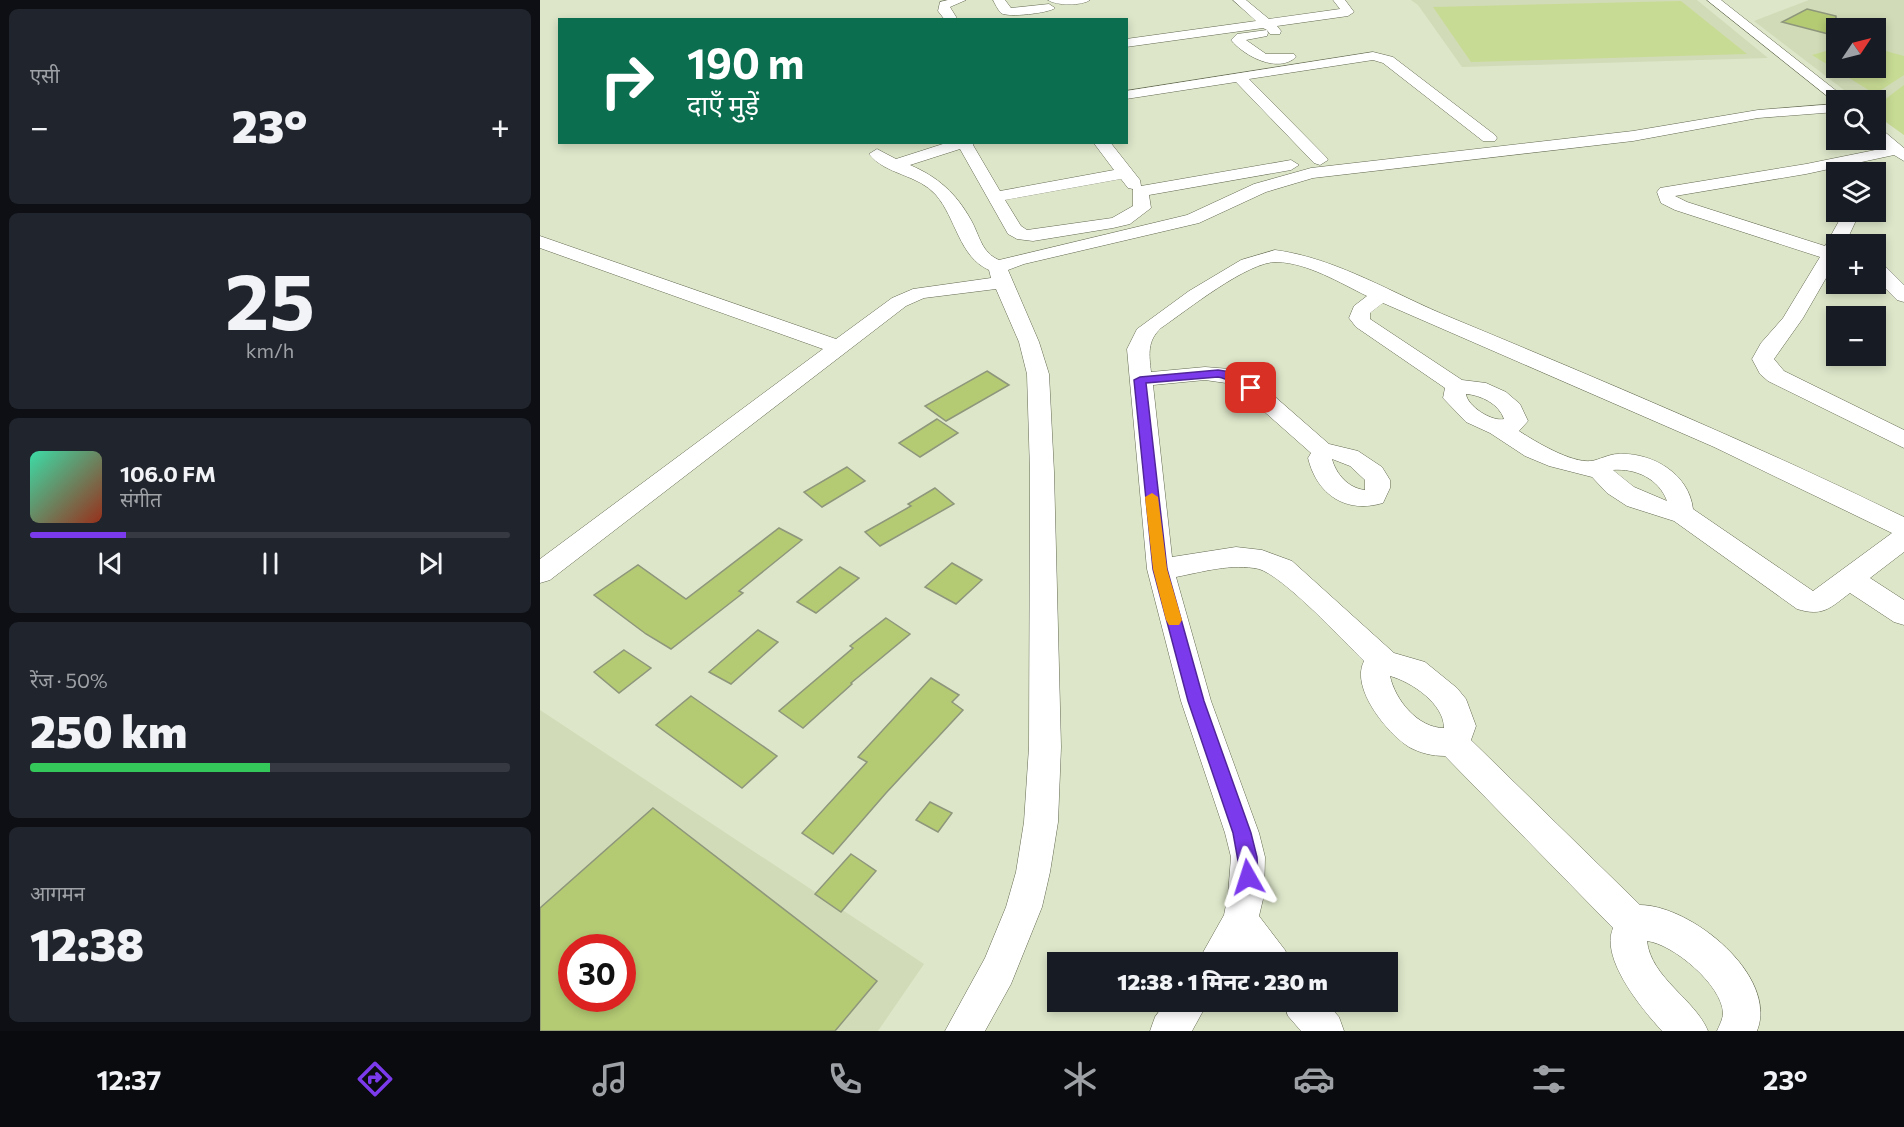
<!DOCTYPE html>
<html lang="hi">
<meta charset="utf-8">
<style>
body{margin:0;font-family:Commissioner,"Noto Sans Devanagari",sans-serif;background:#20242c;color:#f1f3f6;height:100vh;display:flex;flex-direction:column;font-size:22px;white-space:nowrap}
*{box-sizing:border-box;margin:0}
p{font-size:20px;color:#9ea1a6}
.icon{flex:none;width:33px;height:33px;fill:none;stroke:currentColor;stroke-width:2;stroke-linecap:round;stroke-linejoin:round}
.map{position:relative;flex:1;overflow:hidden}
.side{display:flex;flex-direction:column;gap:9px;padding:9px;background:#0d0f14;width:540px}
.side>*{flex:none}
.banner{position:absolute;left:18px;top:18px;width:570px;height:126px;border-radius:0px;box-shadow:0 3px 9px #0003;background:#0b6e4f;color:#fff;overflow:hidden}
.needle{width:39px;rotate:55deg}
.buttons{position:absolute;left:1286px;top:18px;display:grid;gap:12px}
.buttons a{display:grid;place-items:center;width:60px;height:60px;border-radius:0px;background:#171b24;box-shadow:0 3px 9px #0003;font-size:30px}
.speed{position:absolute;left:18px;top:934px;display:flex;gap:12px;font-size:30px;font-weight:700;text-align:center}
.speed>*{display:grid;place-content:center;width:78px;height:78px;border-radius:50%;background:#171b24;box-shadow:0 3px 9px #0003;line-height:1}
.speed .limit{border:9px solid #d22;background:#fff;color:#111}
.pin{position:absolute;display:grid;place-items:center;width:51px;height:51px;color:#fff;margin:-26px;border-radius:12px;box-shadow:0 3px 9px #0006}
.me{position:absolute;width:66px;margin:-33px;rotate:354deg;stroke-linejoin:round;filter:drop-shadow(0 0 4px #0008)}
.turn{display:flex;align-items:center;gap:21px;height:126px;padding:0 30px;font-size:27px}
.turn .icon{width:78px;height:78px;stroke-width:2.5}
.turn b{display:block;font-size:42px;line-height:51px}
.big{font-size:45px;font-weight:800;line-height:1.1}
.side .card{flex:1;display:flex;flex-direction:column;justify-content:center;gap:9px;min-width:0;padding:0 21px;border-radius:9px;background:#20242c}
.side .dial{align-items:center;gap:0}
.dial b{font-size:78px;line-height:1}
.song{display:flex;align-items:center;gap:18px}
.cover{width:72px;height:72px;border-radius:9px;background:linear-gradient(135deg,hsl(160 70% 55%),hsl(10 70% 35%))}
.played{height:6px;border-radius:3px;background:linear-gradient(90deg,#7c3aed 20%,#363941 20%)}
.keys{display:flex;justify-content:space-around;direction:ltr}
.heat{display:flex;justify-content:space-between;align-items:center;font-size:33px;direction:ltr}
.charge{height:9px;border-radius:4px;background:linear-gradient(90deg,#34c759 50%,#363941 0)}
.trip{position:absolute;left:507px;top:952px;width:351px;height:60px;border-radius:0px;background:#171b24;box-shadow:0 3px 9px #0003;font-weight:800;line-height:60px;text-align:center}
.menu{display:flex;height:96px;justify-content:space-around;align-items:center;background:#090b0e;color:#9ea1a6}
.menu .icon{width:42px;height:42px}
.menu .active{color:#7c3aed}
.menu b{font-size:27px;color:#f1f3f6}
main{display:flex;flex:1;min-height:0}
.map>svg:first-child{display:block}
.built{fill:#d1dbb7;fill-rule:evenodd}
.green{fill:#c8db94}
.building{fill:#b4ca73;stroke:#8e967b;stroke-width:1.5;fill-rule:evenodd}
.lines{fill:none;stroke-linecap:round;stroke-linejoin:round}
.minor-casing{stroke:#626950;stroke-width:1}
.minor{fill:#fff;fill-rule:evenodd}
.route{fill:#7c3aed;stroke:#51269a;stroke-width:1.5}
.slow{fill:#f59e0b}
</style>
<main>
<section class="side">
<div class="card"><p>एसी</p>
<div class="heat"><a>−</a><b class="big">23°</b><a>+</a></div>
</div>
<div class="card dial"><b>25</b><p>km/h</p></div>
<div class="card">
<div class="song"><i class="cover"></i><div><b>106.0 FM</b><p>संगीत</p></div></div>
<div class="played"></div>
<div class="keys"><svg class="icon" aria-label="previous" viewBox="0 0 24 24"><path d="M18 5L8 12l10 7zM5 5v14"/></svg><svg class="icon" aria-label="pause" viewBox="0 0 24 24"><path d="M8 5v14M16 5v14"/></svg><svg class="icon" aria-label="next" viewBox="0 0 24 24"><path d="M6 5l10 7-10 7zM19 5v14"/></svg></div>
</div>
<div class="card"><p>रेंज · 50%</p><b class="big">250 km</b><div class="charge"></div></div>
<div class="card"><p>आगमन</p><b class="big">12:38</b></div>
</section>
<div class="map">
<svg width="1364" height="1031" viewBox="0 0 1364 1031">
<rect width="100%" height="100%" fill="#dde6c9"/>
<!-- built -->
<g class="built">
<path d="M871 0H1157L1228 58 922 67 878 5Z"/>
<path d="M1269 0H1364V135L1335 114V100H1317L1214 21ZM1296 28H1335V68H1296Z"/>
<path d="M0 710 384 964 338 1031H0ZM32 948H82V999H32Z"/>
</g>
<!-- green -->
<g class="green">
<path d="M1141 1 1207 54 931 62 893 7Z"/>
<path d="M1296 48V68H1335V48L1364 56V75L1335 94 1272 55Z"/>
<path d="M1364 85V135L1335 114V107Z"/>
</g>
<!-- building -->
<g class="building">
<path d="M1267 9 1296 16V36L1242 22Z"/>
<path d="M447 371 469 385 406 421 385 406Z"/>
<path d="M397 419 418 433 380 457 359 443Z"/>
<path d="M307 467 325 481 282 507 264 492Z"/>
<path d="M395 488 414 504 340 546 325 532 371 506 368 504Z"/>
<path d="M239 528 262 540 199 591 203 593 131 649 106 634 54 595 98 565 146 599Z"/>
<path d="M412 563 442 580 416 604 385 587Z"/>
<path d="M300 567 319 578 276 613 257 602Z"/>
<path d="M346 618 370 634 311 683 312 684 263 728 239 711 313 648 310 646Z"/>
<path d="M218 630 238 642 191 684 169 672Z"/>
<path d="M84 650 111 668 79 693 54 672Z"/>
<path d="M391 678 419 695 412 702 423 710 346 793 293 854 262 833 327 762 318 757Z"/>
<path d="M151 696 237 756 202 788 116 725Z"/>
<path d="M390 802 412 813 398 832 376 820Z"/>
<path d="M113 808 337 981 295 1031H0V908ZM32 948H82V999H32Z"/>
<path d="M311 854 336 871 301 912 275 894Z"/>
</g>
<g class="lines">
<!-- minor casing -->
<g class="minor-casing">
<g id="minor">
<path d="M408 0H426L410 7 418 20H405L398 11 400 2Z"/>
<path d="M453 0H465L471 8 509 4 515 8C509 13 468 18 461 13 458 10 455 4 453 0Z"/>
<path d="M508 0H550C542 6 516 6 508 0Z"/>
<path d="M693 0H706L729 19 800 9 793 0H805L814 12 808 16 737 26 741 31 740 34H730L727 30 728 33 727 36 706 40 726 54H754L756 57C738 74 704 56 691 40L697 34 727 30 723 28 586 47V39L716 21Z"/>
<path d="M1167 0H1181L1308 100H1296V103Z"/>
<path d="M833 52 853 57 955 135 957 138 955 141H943L843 63 833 60 709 79 786 157 788 160 780 165 774 163 696 82 586 99V91Z"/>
<path d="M1296 104V112L1218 118 1093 141 773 178 726 192 659 223 484 264 468 270 499 342 509 374 514 472 521 747 518 822 510 872 502 907 471 984 445 1031H405L445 958 466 907 476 872 484 822 489 747 490 472 487 374 479 342 456 289 384 298 366 306 10 580 0 583V559L283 349 0 248V236L296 339 352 298 373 289 451 278 449 270C419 257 416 218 396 195 378 174 345 175 329 154L337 149 356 159 409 142H435L433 145 460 191 574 170 553 142H570L600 180 601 186 751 160 759 165 751 170 609 195 611 208 590 224 573 228 493 241 477 239 468 234 420 149 370 165C398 177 416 193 431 220 440 236 441 252 459 260L647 215 714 184 771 168 1093 131 1218 110ZM581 179 588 188 593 189V206L572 218 487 230 481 226 465 200Z"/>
<path d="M1335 126 1340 128 1364 148V161L1354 155 1266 174 1135 196 1147 202 1285 246 1304 212H1320L1305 244H1296V261L1293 266 1263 318 1234 359 1244 371 1364 430V448L1228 381 1220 374 1212 359 1221 343 1243 318 1280 257 1135 210 1121 203 1117 192 1120 188 1126 187 1266 164 1345 148 1335 139Z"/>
<path d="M735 250C797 258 855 295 912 318 1064 381 1216 445 1364 517V552L1330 578 1364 600V625L1354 622 1310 593C1290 608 1283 617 1257 609L1134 521 1087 506 1067 493 1052 477 1009 466 985 456 950 433 926 422 903 398 905 388 816 327 809 318 814 306 827 296C800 283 768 263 737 262 708 261 646 311 621 328 607 341 609 354 611 372L665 367 690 369 709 374 789 444 818 451 842 467 850 480V488L843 503C806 514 777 495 768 458L771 453 693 384 665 380 613 385 632 557 696 547 722 550 752 561 854 653 885 662 917 688 926 699 936 726 931 740 1100 905C1151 905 1239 976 1217 1031H1177C1179 1026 1183 1019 1183 1013 1182 985 1133 944 1107 941 1111 978 1155 999 1168 1031H1122C1102 1009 1060 959 1073 928L905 756C892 756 880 753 869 747 847 733 810 688 824 661 803 640 743 576 719 569 692 563 662 572 636 577L671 701 719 833 725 857 724 895 719 916 745 950 751 963H709L702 953 696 963H657L684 915 688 895 691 857 685 833 641 701 607 569 587 349 597 329 649 291 701 260ZM843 303 1174 447 1352 533 1273 591 1153 509C1149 473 1111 452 1078 454 1069 454 1059 460 1051 461 1031 463 996 442 979 431L988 421 980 404 966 392 946 383 922 380 830 319V313ZM926 394C941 395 959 404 964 419 952 422 927 406 926 394ZM792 459 810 466 825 480V490C808 488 796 474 792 459ZM1073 470C1096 468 1119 479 1127 501L1094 487ZM850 676C872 682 904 704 904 728 878 728 855 700 850 676Z"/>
<path d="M1335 261 1342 263 1364 285V302L1357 300 1335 278Z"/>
<path d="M626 1002H668L652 1031H610L615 1017Z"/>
<path d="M743 1002H786L799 1017 804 1031H761L748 1016Z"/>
</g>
</g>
<!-- minor -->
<use href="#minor" class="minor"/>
</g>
<!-- route -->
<path class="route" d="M678 370 697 373 717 388 715 391C704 393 692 379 678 377L606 383 627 569 664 701 711 833 717 857 718 877 715 883 708 886 702 883 693 833 648 701 613 569 594 380 600 377Z"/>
<!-- slow -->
<path class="slow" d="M612 493 618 497 627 569 642 620 639 625H629L626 620 613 569 605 497Z"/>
</svg>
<div class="buttons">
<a><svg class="needle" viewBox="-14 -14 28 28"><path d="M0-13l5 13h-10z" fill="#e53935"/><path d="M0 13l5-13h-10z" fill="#9ea1a6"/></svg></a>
<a><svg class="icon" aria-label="search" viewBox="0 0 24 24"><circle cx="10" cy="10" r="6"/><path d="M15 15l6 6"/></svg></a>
<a><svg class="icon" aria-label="layers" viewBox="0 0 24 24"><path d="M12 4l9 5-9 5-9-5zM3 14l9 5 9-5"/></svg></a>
<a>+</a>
<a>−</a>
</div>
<div class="speed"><div class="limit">30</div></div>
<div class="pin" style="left:711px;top:388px;background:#d93025"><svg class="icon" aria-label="arrive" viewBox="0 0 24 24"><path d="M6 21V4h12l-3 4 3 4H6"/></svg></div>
<svg class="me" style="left:708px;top:877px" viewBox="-20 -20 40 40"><path d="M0-17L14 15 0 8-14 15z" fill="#7c3aed" stroke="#fff" stroke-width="4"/></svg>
<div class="trip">12:38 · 1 मिनट · 230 m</div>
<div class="banner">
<div class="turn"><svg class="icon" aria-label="right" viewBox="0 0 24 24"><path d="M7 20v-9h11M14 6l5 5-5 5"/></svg><div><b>190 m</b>दाएँ मुड़ें</div></div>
</div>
</div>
</main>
<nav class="menu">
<b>12:37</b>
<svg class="icon active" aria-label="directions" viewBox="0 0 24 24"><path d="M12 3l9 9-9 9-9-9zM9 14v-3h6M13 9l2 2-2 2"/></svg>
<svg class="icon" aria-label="music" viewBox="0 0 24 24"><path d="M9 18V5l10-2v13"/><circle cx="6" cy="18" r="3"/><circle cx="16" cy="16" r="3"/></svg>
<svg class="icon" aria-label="phone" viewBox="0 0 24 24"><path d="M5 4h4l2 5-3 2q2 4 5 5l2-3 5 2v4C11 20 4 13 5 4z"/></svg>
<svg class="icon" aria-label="climate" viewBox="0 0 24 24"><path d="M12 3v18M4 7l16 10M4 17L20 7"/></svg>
<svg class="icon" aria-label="car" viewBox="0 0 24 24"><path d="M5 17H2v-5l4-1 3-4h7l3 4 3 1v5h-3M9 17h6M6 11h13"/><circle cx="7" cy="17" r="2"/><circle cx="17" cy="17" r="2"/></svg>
<svg class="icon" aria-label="filters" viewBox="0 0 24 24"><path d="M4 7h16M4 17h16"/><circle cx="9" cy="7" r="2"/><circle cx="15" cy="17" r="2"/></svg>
<b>23°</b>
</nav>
